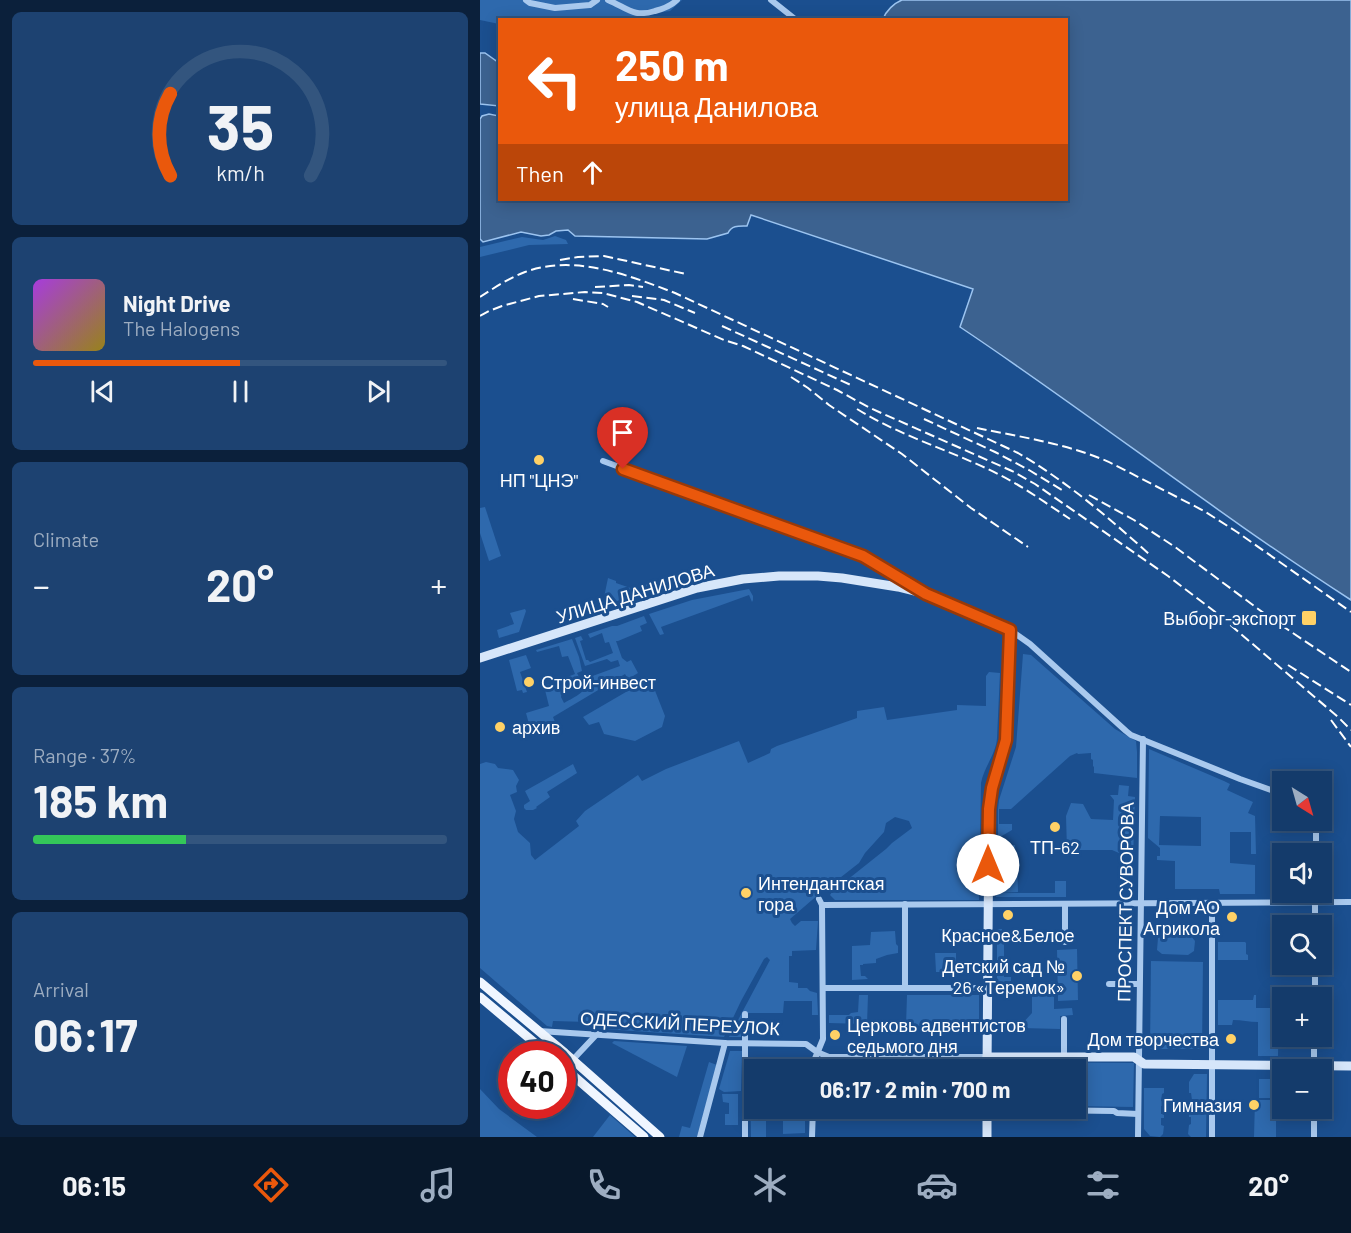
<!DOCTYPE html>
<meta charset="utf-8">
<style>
body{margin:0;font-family:Barlow,sans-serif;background:#1d4271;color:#f1f3f6;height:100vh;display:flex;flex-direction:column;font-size:22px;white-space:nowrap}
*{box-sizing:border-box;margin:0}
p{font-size:20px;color:#9dadc1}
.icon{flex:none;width:33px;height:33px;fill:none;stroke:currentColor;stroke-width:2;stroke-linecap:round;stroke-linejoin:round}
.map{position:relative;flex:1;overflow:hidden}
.drawer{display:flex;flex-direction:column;gap:12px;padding:12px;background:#0b203b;width:480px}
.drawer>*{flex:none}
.hud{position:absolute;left:18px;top:18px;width:570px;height:183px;border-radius:0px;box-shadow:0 3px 15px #0003,0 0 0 2px #33557e;background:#ea580c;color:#fff;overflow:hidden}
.needle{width:39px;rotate:143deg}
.buttons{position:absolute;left:792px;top:771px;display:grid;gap:12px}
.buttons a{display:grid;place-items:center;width:60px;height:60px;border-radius:0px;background:#143b6b;box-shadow:0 3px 15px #0003,0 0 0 2px #33557e;font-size:30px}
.speed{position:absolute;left:18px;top:1041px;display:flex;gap:12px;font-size:30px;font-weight:700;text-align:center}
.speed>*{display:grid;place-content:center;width:78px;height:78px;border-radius:50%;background:#143b6b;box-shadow:0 3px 15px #0003,0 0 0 2px #33557e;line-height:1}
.speed .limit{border:9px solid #d22;background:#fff;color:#111}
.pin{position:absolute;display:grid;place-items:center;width:51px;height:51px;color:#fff;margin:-62px -26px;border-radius:50% 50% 50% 0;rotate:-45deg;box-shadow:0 0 6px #0007}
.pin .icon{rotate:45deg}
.me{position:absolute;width:66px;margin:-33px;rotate:0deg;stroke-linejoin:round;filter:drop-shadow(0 0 4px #0008)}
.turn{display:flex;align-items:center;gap:21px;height:126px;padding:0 18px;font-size:27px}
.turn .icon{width:78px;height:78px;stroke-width:2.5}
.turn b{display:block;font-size:42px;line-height:51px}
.then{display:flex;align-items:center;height:57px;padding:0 18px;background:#0003;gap:12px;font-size:22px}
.big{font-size:45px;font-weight:700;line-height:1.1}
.drawer .widget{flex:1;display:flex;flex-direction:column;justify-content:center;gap:9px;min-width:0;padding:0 21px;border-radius:9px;background:#1d4271}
.drawer .dial{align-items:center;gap:0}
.dial svg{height:156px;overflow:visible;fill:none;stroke:#33557e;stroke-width:7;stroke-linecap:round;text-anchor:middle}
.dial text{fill:#f1f3f6;stroke:none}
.song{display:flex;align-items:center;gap:18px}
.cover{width:72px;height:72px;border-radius:9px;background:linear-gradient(135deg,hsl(280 70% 55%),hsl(50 70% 35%))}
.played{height:6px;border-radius:3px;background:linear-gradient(90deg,#ea580c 50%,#33557e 50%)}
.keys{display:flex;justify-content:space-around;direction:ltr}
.heat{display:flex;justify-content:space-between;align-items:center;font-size:33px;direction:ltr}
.charge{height:9px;border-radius:4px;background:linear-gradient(90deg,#34c759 37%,#33557e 0)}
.trip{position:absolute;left:264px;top:1059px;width:342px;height:60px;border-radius:0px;background:#143b6b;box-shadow:0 3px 15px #0003,0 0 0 2px #33557e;font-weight:700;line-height:60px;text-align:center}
.dock{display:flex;height:96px;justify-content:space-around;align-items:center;background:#08182b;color:#9dadc1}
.dock .icon{width:42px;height:42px}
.dock .on{color:#ea580c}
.dock b{font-size:27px;color:#f1f3f6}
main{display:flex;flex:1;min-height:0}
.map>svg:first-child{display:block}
.green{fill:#2e69ad;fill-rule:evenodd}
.water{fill:#3c6290;stroke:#9cc4f0;stroke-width:1.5}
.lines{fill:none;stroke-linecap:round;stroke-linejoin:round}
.street{stroke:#a9c9ee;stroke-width:6}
.secondary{stroke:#d6e6fa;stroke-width:9}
.primary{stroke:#f0f6ff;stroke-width:9}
.rail{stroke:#fff;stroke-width:2;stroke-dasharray:10 4.5;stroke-linecap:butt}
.route-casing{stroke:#983908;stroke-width:15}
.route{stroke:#ea580c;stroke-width:10}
.poi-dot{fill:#ffd166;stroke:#1b4f8f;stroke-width:2}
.labels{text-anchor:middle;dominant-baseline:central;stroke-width:6;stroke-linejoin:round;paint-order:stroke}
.poi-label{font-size:18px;fill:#fff;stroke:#1b4f8f;text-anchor:end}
.street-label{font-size:18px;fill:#fff;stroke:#1b4f8f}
</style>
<main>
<section class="drawer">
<div class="widget dial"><svg viewBox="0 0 100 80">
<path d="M14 69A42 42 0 1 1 86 69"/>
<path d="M14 69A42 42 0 0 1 14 27" stroke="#ea580c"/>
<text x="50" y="56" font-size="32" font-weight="700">35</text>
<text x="50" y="72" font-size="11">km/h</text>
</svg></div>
<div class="widget">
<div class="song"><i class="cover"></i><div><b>Night Drive</b><p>The Halogens</p></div></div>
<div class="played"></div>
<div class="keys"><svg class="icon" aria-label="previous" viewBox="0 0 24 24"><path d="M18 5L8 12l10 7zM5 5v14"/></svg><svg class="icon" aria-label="pause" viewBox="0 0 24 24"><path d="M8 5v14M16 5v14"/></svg><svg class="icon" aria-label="next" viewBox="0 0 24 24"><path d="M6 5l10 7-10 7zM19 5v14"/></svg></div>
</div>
<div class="widget"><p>Climate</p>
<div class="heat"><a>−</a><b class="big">20°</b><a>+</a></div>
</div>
<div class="widget"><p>Range · 37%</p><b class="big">185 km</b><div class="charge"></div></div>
<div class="widget"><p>Arrival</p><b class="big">06:17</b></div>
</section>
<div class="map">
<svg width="871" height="1137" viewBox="0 0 871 1137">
<rect width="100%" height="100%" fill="#1b4f8f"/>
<!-- green -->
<g class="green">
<path d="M0 0H202L190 11 153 16 113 20H20L19 24 0 20Z"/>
<path d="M75 236 86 240 88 244 49 245 0 257V247L42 237 63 240Z"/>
<path d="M5 507 21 556 9 561 0 533V508Z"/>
<path d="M128 578 136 581V583L162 592 165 584 177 587 178 584 186 587 123 605V602Z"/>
<path d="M269 589 273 596V600L272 602 269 595 181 627 184 634 180 635 169 614 212 600Z"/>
<path d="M45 609 46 611 39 632 19 638 17 630 34 624 30 613Z"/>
<path d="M164 616 167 623 160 626 162 631 138 641H136L142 658 147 662 151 660 158 673 148 679 145 674 73 717 75 722 55 736 52 735 46 713 69 706 64 686 95 674 88 656 82 657 79 646 57 652 56 650 92 639 99 657 102 671 97 673 100 679 99 682 83 689 81 697 84 703C96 696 107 693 107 678L140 666 138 660 131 662 127 659 105 666 95 638 101 636 103 640 100 641 106 660H108L110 662 133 653 129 642 125 643 122 633 110 638 108 634 132 626H137Z"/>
<path d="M543 654 551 655 635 729 656 741 657 752V778L614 773V767L613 766V760L611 759V753L598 754 597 753 590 756 531 809H519V824H532V830L520 837 518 836V809L519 800 536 747Z"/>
<path d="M46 655 51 668 40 672 47 692 43 693 42 690 37 691 29 660Z"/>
<path d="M509 672 520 673 517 738C516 754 504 767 501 783L499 900H355L350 895 352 892 406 849 412 843 432 828 429 821 415 817 406 823 404 832 385 853 379 863 356 881H354L310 919 312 923 315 926 321 921H338L336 950 312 951V956H309V982L318 983V988H327L330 991 337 993 338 1015H332V1001H304L303 1013H269L262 1015 261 1037H249L290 960 287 957 284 959 261 1001 244 1037 108 1028V1022L73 1021 72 1027 67 1026 0 968V764L6 762 15 764 18 768 33 770 39 780 36 786 37 792 30 795 36 811 34 819 38 832 50 843 51 855 55 860 99 826 96 821 105 811 158 775 162 781 186 769 259 741 268 763 290 753 291 749 297 746 377 718V711L404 707 407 720 477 710V705L506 706V676Z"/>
<path d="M170 678 185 716 182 727 155 741 124 734 119 722 109 725 103 717Z"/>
<path d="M669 749 744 781 750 784 747 790 773 802 768 813 775 816 776 854H771V832H750V863L775 865V894H740L739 889H695V861L677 860V856H680V848L668 838ZM680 816 721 817V846L679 845Z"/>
<path d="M93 764 97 773 67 792 70 797 56 807 57 808 53 810H46L44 808V805L50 801 45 791Z"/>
<path d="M639 785 649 786 648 796 655 797 653 859 632 850H587L586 816 591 803 603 804 611 819 633 820 634 800 630 795H638Z"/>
<path d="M521 845 520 848 523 845H535L536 859 537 860 538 892 518 893H575V881H586V897H516L517 847Z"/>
<path d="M518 929H522V932H524V977H531V983H517V930Z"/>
<path d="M415 931 416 944 418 946V953L407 955 396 959V963L383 964V965H380L381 976H385L388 979 372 980V946L390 945 391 932Z"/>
<path d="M682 935 711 936 715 941 714 951 708 955 682 954 677 950 678 938Z"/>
<path d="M738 942H765L766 943V954L768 955V960H738Z"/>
<path d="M597 949 598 1000 578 1001 577 950Z"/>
<path d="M455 953H476V972H456Z"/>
<path d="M671 961 723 962 722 1049H670Z"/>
<path d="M569 981H574V1009L592 1008 593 1015 580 1016V1029L542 1028 541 1025 552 1013V993L567 995Z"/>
<path d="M379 995H388L387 1025H418L417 1029 390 1030 386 1029 385 1024 349 1023V1015H369L371 1013 378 1012Z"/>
<path d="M427 995H499V1034H489V1028L464 1029 461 1026H426Z"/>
<path d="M774 995H776V1008H799L798 1056H778V1022C769 1022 762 1020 753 1020L752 1025H738V1000H773Z"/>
<path d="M134 1041 207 1046 197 1077 132 1043Z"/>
<path d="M250 1051H262L261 1091 244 1092 239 1089Z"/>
<path d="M229 1062 237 1065 217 1137H199L202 1126 210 1128Z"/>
<path d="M340 1062H499V1069L340 1070Z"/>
<path d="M515 1062 654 1063 653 1107 596 1106V1070L515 1069Z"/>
<path d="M270 1070 274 1071V1086L272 1087V1103H274V1108L286 1109V1137H271Z"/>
<path d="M714 1074H727L726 1137H711L708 1134 709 1125 711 1124V1117H709V1113H711V1105H709V1101L712 1100 711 1093H709V1082Z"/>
<rect x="779" y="1079" width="23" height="19"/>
<path d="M664 1088H684V1093L682 1094 681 1101 684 1102V1106H681V1114H684V1118H681V1125L684 1126 683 1134 680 1137 670 1136 664 1129Z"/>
<path d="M0 1089 19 1109 57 1137H0Z"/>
<path d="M242 1094H258V1125H245V1114H249V1103L243 1102Z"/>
<path d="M775 1100H796V1137H774Z"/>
<path d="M303 1109H325V1133L303 1134Z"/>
<path d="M130 1115 155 1137H113Z"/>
</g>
<!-- water -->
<g class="water">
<path d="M422 0H871V600C737 514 612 415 480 327L493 289 271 215 267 226C259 226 252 225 248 233L227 239 95 236 88 230 76 231 69 235 61 236 41 232 3 242 0 239V119L2 116 9 114 19 116 20 200H586V20L403 19C406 11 414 3 422 0Z"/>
<path d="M0 53H5L19 63V106L0 104Z"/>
</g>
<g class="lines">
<!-- street -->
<g class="street">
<path d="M46 0 50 3 75 8 110 5 117 0"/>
<path d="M128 0C147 8 154 18 175 11 183 9 191 6 197 0"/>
<path d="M291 0 315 19"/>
<path d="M123 461 383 556 438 589"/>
<path d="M530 630 550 644 646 731 651 735 760 779 802 794"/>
<path d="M836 820V854"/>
<path d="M425 904V987"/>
<path d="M585 904V942"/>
<path d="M342 905 871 902"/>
<path d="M835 926V892"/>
<path d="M629 984H659"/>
<path d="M343 988H554"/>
<path d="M835 998V964"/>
<path d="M584 1019V1057"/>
<path d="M59 1031 245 1043 326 1044 337 1052 349 1057H507"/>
<path d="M85 1068 117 1034"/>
<path d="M834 1069V1036"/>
<path d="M334 1070V1061L343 1039 342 905 339 899"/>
<path d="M425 1112 557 1111 561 1110 634 1111 637 1113 658 1114"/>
<path d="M220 1137 245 1043"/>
<path d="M265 1137V1014"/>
<path d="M332 1137 333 1108"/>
<path d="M658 1137 663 739"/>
<path d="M732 1137V903"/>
<path d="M834 1137V1108"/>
</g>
<!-- secondary -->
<g class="secondary">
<path d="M0 658 217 588 263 579 299 576H338L362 578 418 587 446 594 530 630 526 740 512 788 509 809 507 1070"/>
<path d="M507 1057H654L664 1064 871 1066"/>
<path d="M507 1137V1108"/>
</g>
<!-- primary -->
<g class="primary">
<path d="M0 982 85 1053 180 1137"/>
<path d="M0 997 68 1054"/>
<path d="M82 1066 164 1137"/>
</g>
<!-- rail -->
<g class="rail">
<path d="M80 260 98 257 124 256 206 274"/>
<path d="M115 287 149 285 163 287"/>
<path d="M152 296 184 300 215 313"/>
<path d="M0 297C14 288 29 278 45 272 95 254 148 275 195 293L538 453C586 481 628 517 669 554"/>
<path d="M93 299 123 304 128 307"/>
<path d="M0 316 9 311 22 306 59 296 105 292 123 293 157 302 244 340 263 346 357 390 390 408 532 471 555 484 688 576 734 611 858 717 871 730"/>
<path d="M242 326 373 386"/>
<path d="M311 377 328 388 349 405 422 454 491 508 548 547"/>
<path d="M377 409C422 437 473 451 520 475 544 487 567 504 590 519"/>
<path d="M444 419 515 452 549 470 582 490"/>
<path d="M497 428C541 437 595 445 635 465L724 511 757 532 871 612"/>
<path d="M609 495 654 520 695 547 789 617 871 672"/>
<path d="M808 665 871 705"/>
<path d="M851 720 871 747"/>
</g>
</g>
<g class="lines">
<!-- route casing -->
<g class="route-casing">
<path id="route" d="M143 469 383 556 446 594 530 630 526 740 512 788 509 809 508 865"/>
</g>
<!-- route -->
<use href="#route" class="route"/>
</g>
<!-- markers -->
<g class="poi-dot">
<circle cx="59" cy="460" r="6"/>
<rect x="821" y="610" width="16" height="16" rx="3"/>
<circle cx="49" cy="682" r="6"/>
<circle cx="20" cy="727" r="6"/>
<circle cx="575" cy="827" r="6"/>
<circle cx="266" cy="893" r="6"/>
<circle cx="528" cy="915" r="6"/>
<circle cx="752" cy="917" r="6"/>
<circle cx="597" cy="976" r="6"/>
<circle cx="355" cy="1035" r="6"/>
<circle cx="751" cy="1039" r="6"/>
<circle cx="774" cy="1105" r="6"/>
</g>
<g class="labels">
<!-- poi labels -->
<g class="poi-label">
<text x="59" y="480" text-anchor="middle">НП "ЦНЭ"</text>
<text x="816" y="618">Выборг-экспорт</text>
<text x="61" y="682" text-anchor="start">Строй-инвест</text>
<text x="32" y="727" text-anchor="start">архив</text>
<text x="575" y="847" text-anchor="middle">ТП-62</text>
<text x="278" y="883" text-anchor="start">Интендантская<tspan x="278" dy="21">гора</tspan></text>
<text x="740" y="907">Дом АО<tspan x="740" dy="21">Агрикола</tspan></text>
<text x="528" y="935" text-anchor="middle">Красное&amp;Белое</text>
<text x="585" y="966">Детский сад №<tspan x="585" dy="21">26 «Теремок»</tspan></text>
<text x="367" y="1025" text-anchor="start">Церковь адвентистов<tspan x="367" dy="21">седьмого дня</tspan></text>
<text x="739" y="1039">Дом творчества</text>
<text x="762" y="1105">Гимназия</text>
</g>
<!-- street labels -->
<g class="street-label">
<text transform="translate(155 593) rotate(-17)">УЛИЦА ДАНИЛОВА</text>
<text transform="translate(645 902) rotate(-89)">ПРОСПЕКТ СУВОРОВА</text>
<text transform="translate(200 1023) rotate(3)">ОДЕССКИЙ ПЕРЕУЛОК</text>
</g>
</g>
</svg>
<div class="buttons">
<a><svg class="needle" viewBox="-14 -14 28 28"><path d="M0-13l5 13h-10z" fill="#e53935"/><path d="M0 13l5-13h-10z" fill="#9dadc1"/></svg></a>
<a><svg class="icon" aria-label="sound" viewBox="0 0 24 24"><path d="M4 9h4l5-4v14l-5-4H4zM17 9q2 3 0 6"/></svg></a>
<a><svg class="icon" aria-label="search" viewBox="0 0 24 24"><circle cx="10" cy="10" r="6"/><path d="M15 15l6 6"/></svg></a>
<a>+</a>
<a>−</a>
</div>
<div class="speed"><div class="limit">40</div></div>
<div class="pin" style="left:143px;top:469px;background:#d93025"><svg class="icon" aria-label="arrive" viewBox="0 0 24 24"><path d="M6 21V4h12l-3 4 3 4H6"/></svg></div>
<svg class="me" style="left:508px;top:865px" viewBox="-20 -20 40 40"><circle r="19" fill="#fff"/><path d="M0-13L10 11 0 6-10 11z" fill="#ea580c"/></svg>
<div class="trip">06:17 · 2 min · 700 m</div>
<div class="hud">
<div class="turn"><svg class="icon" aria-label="left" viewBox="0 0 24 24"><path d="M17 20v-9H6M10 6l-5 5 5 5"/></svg><div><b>250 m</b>улица Данилова</div></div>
<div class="then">Then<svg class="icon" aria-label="ahead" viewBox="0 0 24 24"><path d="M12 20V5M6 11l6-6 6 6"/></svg></div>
</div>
</div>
</main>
<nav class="dock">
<b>06:15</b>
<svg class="icon on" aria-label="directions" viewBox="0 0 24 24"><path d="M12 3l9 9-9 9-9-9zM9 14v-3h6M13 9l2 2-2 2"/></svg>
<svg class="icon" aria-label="music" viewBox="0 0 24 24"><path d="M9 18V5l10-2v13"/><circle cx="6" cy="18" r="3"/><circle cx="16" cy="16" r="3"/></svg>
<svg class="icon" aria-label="phone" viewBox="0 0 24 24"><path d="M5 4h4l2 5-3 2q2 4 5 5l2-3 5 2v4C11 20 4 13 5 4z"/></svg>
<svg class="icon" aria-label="climate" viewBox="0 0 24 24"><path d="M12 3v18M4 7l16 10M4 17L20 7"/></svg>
<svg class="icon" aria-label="car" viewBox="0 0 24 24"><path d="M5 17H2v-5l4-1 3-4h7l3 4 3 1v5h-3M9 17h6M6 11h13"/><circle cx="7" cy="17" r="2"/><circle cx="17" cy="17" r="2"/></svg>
<svg class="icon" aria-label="filters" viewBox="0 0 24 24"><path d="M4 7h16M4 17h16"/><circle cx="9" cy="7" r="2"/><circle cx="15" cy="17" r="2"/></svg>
<b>20°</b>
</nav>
